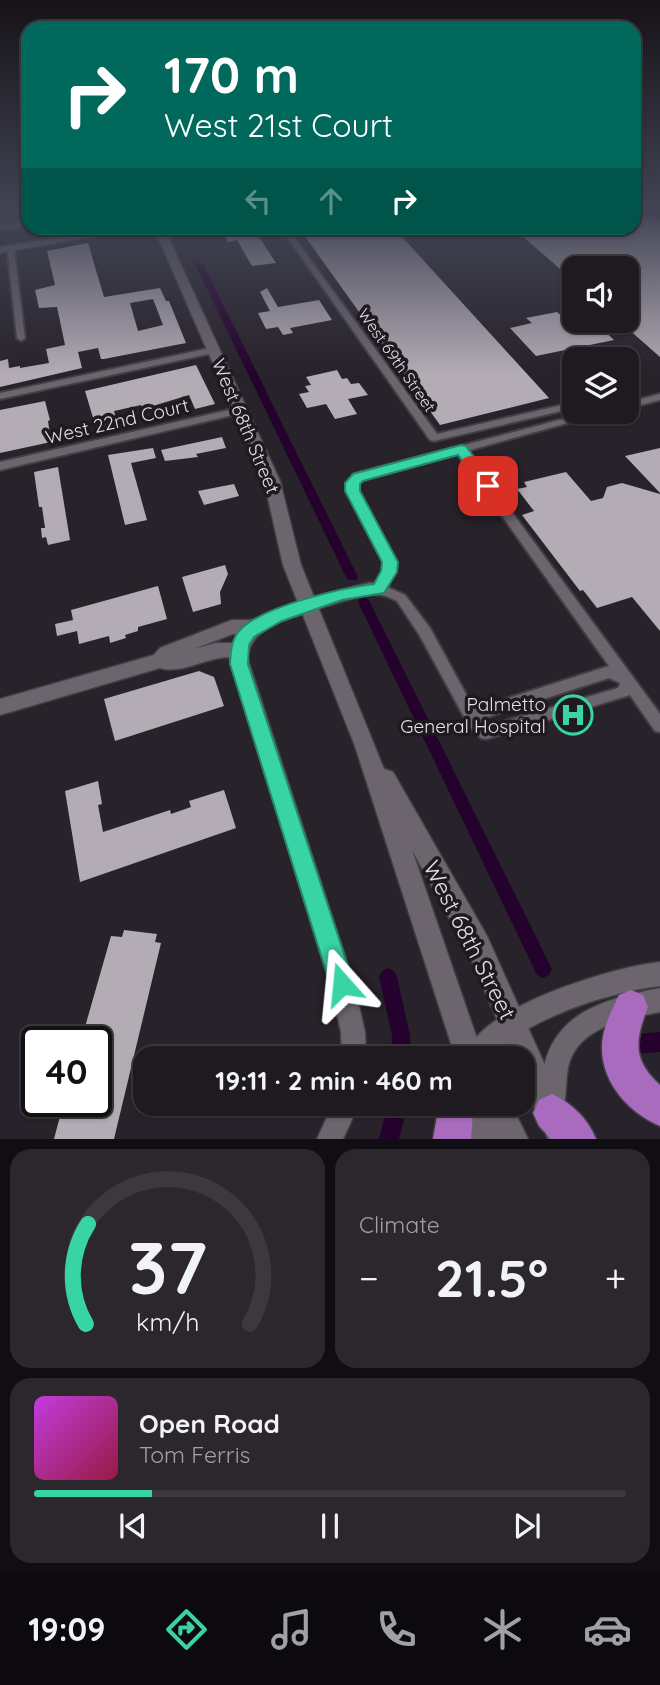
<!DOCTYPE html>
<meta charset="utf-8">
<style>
body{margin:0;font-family:Quicksand,sans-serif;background:#2b272d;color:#f1f3f6;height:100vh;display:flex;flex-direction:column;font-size:26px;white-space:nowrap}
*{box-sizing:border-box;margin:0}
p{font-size:23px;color:#a1a1a5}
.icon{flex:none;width:38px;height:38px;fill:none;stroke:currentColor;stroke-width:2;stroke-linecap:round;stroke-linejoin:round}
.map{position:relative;height:1139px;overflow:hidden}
.panel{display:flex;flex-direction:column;gap:10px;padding:10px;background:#100e12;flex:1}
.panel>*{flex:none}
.top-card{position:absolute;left:21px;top:21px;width:620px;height:214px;border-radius:21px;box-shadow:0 2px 5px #0004,0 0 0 2px #3c383e;background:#00695c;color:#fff;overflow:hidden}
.buttons{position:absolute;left:562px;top:256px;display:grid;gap:14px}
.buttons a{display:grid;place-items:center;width:77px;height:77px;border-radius:14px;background:#1e1a20;box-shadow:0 2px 5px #0004,0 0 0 2px #3c383e;font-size:35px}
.speed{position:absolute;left:21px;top:1026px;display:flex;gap:14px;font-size:35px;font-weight:700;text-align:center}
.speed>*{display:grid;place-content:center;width:91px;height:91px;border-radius:50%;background:#1e1a20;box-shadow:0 2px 5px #0004,0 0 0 2px #3c383e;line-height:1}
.speed .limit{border:4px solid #111;border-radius:10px;background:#fff;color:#111}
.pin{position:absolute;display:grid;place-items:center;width:60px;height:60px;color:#fff;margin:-30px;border-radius:14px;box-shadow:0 4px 10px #0006}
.me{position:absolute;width:77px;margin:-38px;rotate:342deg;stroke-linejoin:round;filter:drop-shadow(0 0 5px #0008)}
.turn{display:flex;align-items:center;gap:24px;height:147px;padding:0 28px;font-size:32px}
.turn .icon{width:91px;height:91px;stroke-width:2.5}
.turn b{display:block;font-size:49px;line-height:60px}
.lanes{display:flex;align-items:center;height:66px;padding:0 28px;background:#0003;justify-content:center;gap:35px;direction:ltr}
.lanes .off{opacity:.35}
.big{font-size:52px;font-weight:700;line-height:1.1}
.panel .card{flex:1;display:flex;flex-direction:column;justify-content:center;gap:10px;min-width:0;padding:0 24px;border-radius:21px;background:#2b272d}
.panel .dial{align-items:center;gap:0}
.dial svg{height:182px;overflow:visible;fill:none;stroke:#3c383e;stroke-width:7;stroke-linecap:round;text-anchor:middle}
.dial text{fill:#f1f3f6;stroke:none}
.song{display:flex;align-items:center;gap:21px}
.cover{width:84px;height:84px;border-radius:10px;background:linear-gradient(135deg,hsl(290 70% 55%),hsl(340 70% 35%))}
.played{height:7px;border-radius:4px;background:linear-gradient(90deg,#39d4a5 20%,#3c383e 20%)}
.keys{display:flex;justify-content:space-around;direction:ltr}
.heat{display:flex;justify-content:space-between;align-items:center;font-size:38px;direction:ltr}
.panel .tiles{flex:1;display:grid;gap:10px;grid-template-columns:1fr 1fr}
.card:last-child{grid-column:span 2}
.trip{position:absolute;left:133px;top:1046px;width:402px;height:70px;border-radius:21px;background:#1e1a20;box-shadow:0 2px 5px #0004,0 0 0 2px #3c383e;font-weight:700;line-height:70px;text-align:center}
.tabs{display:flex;height:112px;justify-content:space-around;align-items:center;background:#0c0a0d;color:#a1a1a5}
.tabs .icon{width:49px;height:49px}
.tabs .active{color:#39d4a5}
.tabs b{font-size:32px;color:#f1f3f6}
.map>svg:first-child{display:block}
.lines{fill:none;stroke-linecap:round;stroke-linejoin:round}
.canal{fill:#24022d;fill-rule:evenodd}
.building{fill:#b3acb5;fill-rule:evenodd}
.minor-casing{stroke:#433e45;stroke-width:4}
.tertiary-casing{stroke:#433e45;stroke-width:3}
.secondary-casing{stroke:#433e45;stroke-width:3}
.motorway-casing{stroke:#433e45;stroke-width:3}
.minor{fill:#6c656e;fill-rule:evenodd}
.tertiary{fill:#6c656e;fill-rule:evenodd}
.secondary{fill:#6c656e;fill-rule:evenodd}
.motorway{fill:#a96bbd;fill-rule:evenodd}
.route{fill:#39d4a5;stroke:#258a6b;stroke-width:2}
.labels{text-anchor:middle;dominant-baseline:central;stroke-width:7;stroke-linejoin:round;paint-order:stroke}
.far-street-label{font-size:16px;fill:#e2dee4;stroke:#1f1920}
.street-label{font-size:19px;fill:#e2dee4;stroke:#1f1920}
.poi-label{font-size:19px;fill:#e2dee4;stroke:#1f1920;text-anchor:end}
.near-street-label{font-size:23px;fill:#e2dee4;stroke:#1f1920}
</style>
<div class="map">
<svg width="660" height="1139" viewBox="0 0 660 1139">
<rect width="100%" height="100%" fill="#28222a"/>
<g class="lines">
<!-- canal -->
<g class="canal">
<path d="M196 262 203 264 358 577 356 580H348L346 577 195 264Z"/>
<path d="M364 597 368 599 370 602 549 963 552 969 549 975 543 978 537 975 358 602 360 599Z"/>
<path d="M388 968 394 971 397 977 410 1035 411 1059H391L392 1035 379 977 382 971Z"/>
<path d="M660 1032V1052L636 1054 629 1051 626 1044 629 1037 636 1034Z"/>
<path d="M388 1104H408L399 1139H379Z"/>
</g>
</g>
<!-- building -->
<g class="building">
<path d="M634 214H652L660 220V357L618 320H626V268L615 265 595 268 592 265 574 268V281L513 228H634Z"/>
<path d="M263 228 268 236 259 237 276 263 252 266 237 240 228 242 220 229Z"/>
<path d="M299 228H383V230L394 228 549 398 440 425Z"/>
<path d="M88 243 104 297 160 288 166 301H169L186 343 104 359H101L98 348 78 352 82 368 0 387V361L8 359 9 368 20 366V368L49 363 46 349 65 345 57 307 39 308 35 290 55 285 47 251ZM153 299 163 325 138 331 130 303Z"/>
<path d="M267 288 278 307 319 300 332 320 290 328 293 333 283 335 278 327 266 329 258 313 270 311 260 292Z"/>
<path d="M557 312 563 317 574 315V320H593L614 340 536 356 510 328 532 323 526 318Z"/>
<path d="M196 365 215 404 195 409 189 395 143 409 141 405 114 411 118 426 97 431 85 391Z"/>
<path d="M337 370 342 379 347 378 351 384 359 383 368 395 348 399 357 414 335 419 326 404 307 408 299 394 309 392 305 386 311 385 306 377Z"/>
<path d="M45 401 50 420 48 421 51 442 0 453V410Z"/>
<path d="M222 437 226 448 196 454 198 457 165 461 161 450Z"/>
<path d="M153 448 156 458 131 463 147 520 125 525 108 455Z"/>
<path d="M660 448V493L625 456Z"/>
<path d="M58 467 70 540 48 545 46 537 42 538 41 528H45L42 507H39L34 472Z"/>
<path d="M566 472 591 501 603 498 607 487 622 483 660 494V631L632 597 597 608 583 590 580 591 522 515 534 511 517 489 527 487 524 482Z"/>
<path d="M234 484 239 496 204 505 198 491Z"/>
<path d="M225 565 228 574 220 592 221 604 193 612 182 577Z"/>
<path d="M158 586 167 619 138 627V631L125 635 126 638 110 643 109 636 79 644 77 631 57 636 55 624 73 620 71 610Z"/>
<path d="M199 671 214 677 224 706 115 741 104 699Z"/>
<path d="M98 781 102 804 98 805 103 832 170 810 171 814 191 807 189 801 224 790 236 828 80 882 65 791Z"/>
<path d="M124 930 157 934 155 942 161 943 114 1139H54L64 1101H96V1041H81L111 936 122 937Z"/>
</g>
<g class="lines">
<!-- minor casing -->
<g class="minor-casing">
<g id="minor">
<path d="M28 221V225L0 230V226Z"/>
<path d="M281 228H287L437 434 562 405 567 408 566 410 434 441 430 440Z"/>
<path d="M7 247 14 249 25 338 21 341 17 338Z"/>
<path d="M215 347 218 348V352L0 399V393Z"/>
<path d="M660 394V400L626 409V403Z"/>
<path d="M242 407 246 408V412L0 470V462Z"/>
<path d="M593 411H611L467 451 660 714V732L655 731 630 695 486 739 481 738 469 726 420 636 397 601 386 596 369 593 308 611 303 610 302 606 303 602 369 583 375 584 383 572 384 562 347 491 348 483 354 474ZM458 454 609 666 474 709 430 628 405 595 387 587 395 572 396 562 359 491V484L362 480ZM609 678 620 683 618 688 488 726 481 719Z"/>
</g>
</g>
<!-- tertiary casing -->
<g class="tertiary-casing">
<g id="tertiary">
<path d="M120 228H139L0 253V247Z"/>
<path d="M308 600 314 601 316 606 314 611C287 619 253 625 247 657L354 984 365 1032 366 1059H342L341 1032 330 984 229 657C207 657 181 675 160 668L0 715V699L154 655 160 648 232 620H253L269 612ZM233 634H238L233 643H215L194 649Z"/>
<path d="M660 962V986C613 991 520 1020 491 1059H466C468 1052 470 1044 475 1039 505 1001 613 967 660 962Z"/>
<path d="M660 988V1012C626 1019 576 1027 568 1068 565 1084 567 1101 561 1116L552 1120 543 1116C538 1104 540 1092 542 1079 549 1013 604 999 660 988Z"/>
<path d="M333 1104H359L343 1139H317Z"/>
</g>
</g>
<!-- secondary casing -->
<g class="secondary-casing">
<g id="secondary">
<path d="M154 228H164L280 481 301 565 384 769 393 772 487 936 578 1139H548L523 1081V1059H514L469 954 412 850 484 1059H456L355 746 283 565 264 481Z"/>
<path d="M464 1104H511L528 1139H470Z"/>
</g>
</g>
<!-- motorway casing -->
<g class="motorway-casing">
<g id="motorway">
<path d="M631 990 643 995 648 1007C635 1040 632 1060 660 1085V1126C625 1111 596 1076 603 1036 606 1021 613 1008 619 995Z"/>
<path d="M552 1094C572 1103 588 1119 596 1139H551L539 1126 533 1113 539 1100Z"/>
<path d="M439 1104H476L473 1113 471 1139H433Z"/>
</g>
</g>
<!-- minor -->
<use href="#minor" class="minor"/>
<!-- tertiary -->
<use href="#tertiary" class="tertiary"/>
<!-- secondary -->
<use href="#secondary" class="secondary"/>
<!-- motorway -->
<use href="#motorway" class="motorway"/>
</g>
<!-- sky -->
<linearGradient id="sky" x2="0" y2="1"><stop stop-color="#161317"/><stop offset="0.57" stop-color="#424455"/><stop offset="1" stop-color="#424455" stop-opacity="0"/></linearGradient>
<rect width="660" height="374" fill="url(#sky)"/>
<!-- route -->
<path class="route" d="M461 445 466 446 493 483 495 486 493 490H483L458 455 363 481 360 484V491L398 562 397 572 384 593 342 600 282 621 254 637 249 645 248 664 354 984 350 993 342 996 334 993 330 984 230 664C231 650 231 639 241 629 264 606 341 588 374 584L381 571 382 562 345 491V483L353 474Z"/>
<!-- icons -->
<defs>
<g id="hospital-ring" transform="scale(2.0125)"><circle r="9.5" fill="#1f1920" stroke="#39d4a5" stroke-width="1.5"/><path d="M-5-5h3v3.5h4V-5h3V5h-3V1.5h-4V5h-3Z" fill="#39d4a5"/></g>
</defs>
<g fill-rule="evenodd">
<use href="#hospital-ring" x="573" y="715"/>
</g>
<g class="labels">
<!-- far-street labels -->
<g class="far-street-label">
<text transform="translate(397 360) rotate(55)">West 69th Street</text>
</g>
<!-- street labels -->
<g class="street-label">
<text transform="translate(117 421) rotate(-13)">West 22nd Court</text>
<text transform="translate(246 426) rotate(67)">West 68th Street</text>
</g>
<!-- poi labels -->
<g class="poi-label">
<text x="546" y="704">Palmetto<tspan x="546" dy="22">General Hospital</tspan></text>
</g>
<!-- near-street labels -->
<g class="near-street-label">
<text transform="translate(470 940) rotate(63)">West 68th Street</text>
</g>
</g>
</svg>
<div class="buttons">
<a><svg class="icon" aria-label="sound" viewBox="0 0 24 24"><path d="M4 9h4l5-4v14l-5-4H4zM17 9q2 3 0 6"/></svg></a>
<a><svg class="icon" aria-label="layers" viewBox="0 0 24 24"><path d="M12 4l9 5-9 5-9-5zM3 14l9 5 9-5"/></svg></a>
</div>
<div class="speed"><div class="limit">40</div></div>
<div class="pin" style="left:488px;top:486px;background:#d93025"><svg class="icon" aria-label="arrive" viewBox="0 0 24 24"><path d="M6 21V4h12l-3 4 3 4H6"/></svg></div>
<svg class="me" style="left:342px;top:984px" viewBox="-20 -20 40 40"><path d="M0-17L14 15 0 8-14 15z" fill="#39d4a5" stroke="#fff" stroke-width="4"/></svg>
<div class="trip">19:11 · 2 min · 460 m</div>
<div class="top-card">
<div class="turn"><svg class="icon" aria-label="right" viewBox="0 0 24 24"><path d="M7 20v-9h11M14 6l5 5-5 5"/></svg><div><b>170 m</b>West 21st Court</div></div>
<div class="lanes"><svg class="icon off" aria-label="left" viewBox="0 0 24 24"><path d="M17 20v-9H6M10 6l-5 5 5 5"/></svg><svg class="icon off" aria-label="ahead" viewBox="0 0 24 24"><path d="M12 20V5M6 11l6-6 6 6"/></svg><svg class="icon" aria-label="right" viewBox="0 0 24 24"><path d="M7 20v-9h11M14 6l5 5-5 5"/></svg></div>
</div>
</div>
<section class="panel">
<div class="tiles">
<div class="card dial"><svg viewBox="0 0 100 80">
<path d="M14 69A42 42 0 1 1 86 69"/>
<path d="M14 69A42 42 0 0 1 15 25" stroke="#39d4a5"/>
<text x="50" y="56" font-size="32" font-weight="700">37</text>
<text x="50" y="72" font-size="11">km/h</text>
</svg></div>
<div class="card"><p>Climate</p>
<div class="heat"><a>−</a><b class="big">21.5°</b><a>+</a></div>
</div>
<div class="card">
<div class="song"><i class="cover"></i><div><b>Open Road</b><p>Tom Ferris</p></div></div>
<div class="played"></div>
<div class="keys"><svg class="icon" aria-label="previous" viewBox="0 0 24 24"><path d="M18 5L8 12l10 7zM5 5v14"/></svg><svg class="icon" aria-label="pause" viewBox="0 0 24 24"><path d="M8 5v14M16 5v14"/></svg><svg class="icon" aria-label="next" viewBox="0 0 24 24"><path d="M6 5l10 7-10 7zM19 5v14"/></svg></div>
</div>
</div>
</section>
<nav class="tabs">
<b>19:09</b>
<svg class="icon active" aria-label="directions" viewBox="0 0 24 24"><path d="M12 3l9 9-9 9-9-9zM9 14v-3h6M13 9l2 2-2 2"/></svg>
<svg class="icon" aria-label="music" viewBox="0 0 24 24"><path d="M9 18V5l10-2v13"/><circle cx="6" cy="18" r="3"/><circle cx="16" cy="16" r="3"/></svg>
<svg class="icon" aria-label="phone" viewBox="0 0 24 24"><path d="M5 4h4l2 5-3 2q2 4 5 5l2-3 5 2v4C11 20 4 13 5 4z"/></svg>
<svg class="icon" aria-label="climate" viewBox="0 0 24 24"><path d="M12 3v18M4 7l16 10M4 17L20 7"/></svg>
<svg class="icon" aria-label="car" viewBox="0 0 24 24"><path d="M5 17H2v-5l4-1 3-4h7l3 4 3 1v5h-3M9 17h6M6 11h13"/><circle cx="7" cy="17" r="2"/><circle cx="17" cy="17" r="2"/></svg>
</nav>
